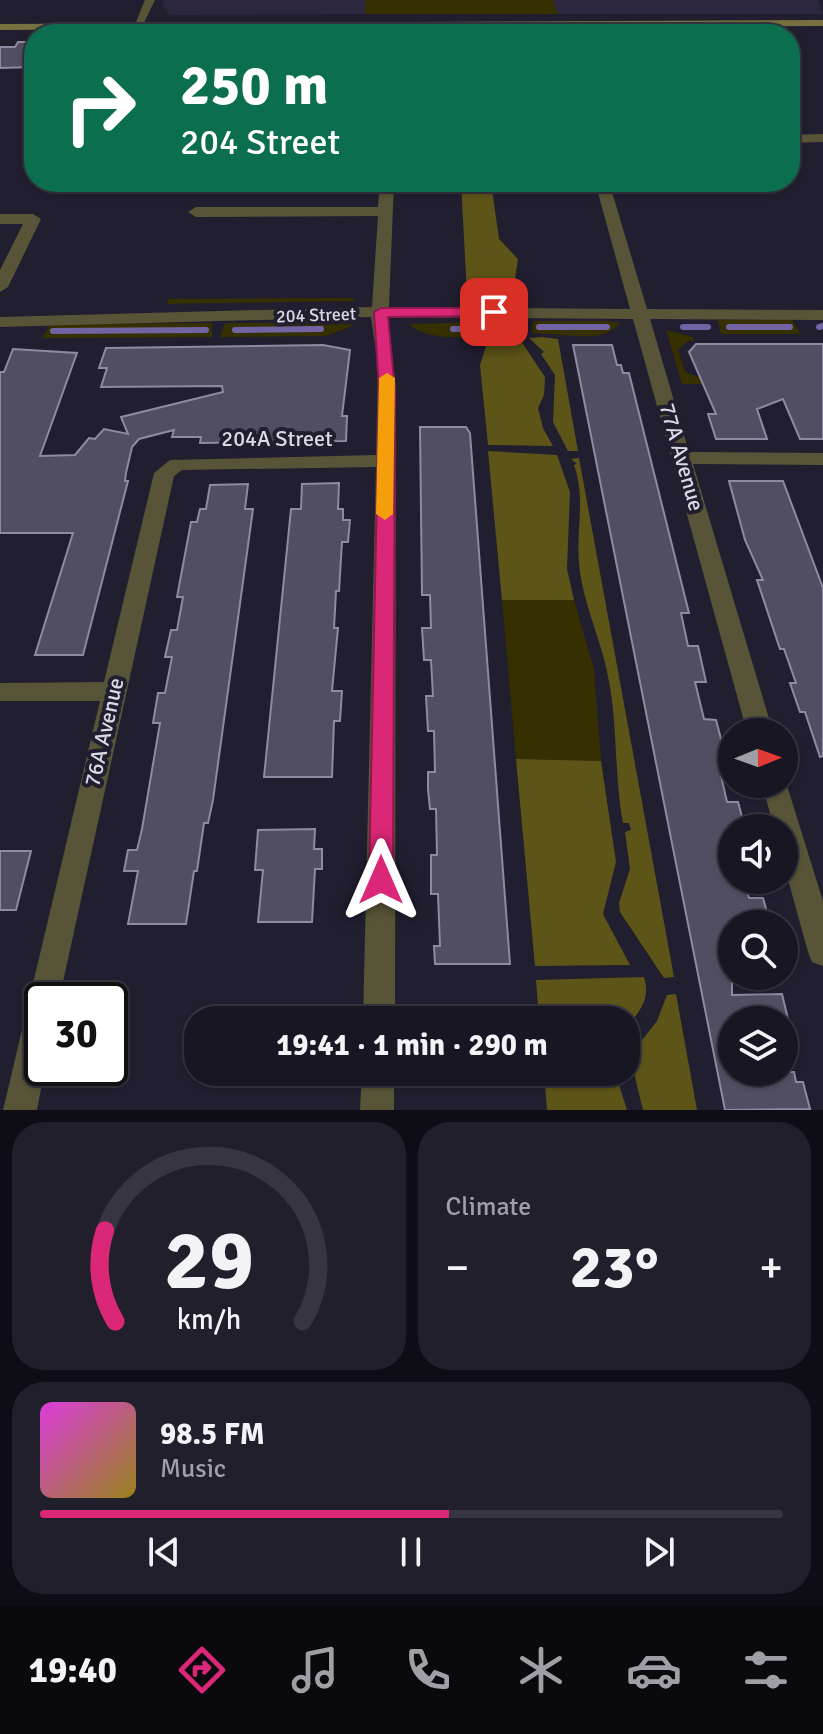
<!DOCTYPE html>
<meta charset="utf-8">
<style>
body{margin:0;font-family:Signika,sans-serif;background:#221f2c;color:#f1f3f6;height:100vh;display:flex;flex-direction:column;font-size:30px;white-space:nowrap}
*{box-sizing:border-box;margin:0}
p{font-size:26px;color:#9f9fa6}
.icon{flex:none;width:44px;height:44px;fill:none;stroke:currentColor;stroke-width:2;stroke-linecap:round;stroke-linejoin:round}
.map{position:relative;height:1110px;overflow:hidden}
.details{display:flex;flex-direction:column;gap:12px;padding:12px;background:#0e0c14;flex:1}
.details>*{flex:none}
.top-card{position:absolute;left:24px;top:24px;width:776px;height:168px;border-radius:32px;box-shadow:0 2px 6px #0004,0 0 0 2px #373541;background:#0b6e4f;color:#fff;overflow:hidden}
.needle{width:52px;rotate:89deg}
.buttons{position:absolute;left:718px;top:718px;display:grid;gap:16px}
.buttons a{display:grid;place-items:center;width:80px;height:80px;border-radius:50%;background:#191624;box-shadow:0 2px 6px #0004,0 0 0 2px #373541;font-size:40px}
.speed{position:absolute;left:24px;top:982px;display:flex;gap:16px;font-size:40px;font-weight:700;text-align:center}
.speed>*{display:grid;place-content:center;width:104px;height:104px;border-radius:50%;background:#191624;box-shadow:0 2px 6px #0004,0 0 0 2px #373541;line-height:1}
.speed .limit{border:4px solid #111;border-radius:12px;background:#fff;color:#111}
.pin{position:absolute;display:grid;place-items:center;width:68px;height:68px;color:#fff;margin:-34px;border-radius:16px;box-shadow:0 4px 12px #0006}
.me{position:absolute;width:88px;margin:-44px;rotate:0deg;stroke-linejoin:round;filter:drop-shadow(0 0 6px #0008)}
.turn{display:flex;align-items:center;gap:28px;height:168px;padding:0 24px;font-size:36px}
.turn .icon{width:104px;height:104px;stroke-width:2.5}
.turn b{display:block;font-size:56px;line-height:68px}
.big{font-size:60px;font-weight:700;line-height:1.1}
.details .widget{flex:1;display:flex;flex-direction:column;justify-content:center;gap:12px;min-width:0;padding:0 28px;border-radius:32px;background:#221f2c}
.details .dial{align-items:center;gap:0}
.dial svg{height:208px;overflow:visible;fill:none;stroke:#373541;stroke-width:7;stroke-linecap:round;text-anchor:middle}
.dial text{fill:#f1f3f6;stroke:none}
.song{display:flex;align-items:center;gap:24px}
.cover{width:96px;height:96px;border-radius:12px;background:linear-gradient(135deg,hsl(300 70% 55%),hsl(50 70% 35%))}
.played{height:8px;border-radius:4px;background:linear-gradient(90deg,#db2777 55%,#373541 55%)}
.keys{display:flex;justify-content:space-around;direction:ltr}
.heat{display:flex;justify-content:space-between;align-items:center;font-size:44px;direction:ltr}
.details .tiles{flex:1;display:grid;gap:12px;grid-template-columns:1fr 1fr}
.widget:last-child{grid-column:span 2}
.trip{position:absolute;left:184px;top:1006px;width:456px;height:80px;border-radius:32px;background:#191624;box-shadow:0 2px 6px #0004,0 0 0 2px #373541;font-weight:700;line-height:80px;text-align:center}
.tab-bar{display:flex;height:128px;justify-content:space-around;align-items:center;background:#0a090e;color:#9f9fa6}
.tab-bar .icon{width:56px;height:56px}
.tab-bar .current{color:#db2777}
.tab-bar b{font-size:36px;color:#f1f3f6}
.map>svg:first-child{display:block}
.built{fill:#2c273e}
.green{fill:#362f00}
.forest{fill:#5d5418}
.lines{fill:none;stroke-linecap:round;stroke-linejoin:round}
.stream{stroke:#7264a4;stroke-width:6}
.building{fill:#514e62;stroke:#8d8aa1;stroke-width:2}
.minor{fill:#585437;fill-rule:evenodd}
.secondary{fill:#777040;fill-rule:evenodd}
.route{fill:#db2777;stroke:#8e194d;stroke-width:2}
.slow{fill:#f59e0b}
.labels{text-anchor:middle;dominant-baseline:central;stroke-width:8;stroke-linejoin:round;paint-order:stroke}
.far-street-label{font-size:18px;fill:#dbd9e6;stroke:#211e30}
.street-label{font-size:22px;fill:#dbd9e6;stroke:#211e30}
</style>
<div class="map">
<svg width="823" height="1110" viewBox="0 0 823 1110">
<rect width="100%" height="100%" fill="#211e30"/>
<!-- built -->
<g class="built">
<path d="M164 0H366L365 14 170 15 162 6Z"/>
<path d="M553 0H818L823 14H558Z"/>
</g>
<!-- green -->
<g class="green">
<path d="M366 0H553L558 14H365Z"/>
<path d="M352 298 356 301 167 304 168 299Z"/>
<path d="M718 320H792L801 334H721Z"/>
<path d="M520 321 525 334 517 336C490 336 426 344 409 324Z"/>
<path d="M533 321H609L620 323C604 346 556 332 532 333Z"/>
<path d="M212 323V337L42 338 51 324Z"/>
<path d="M225 323H343L355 325 326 336 220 337Z"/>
<path d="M666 330 693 337 694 341H688L678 350 685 372 703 379 705 384H682Z"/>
<path d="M502 600H574L594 669 601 761 516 759Z"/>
</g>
<!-- forest -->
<g class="forest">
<path d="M461 182H491L499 239 518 259 515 279 518 294H467Z"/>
<path d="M542 337 558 339 578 451H568L553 422 555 375 541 354 544 352 529 338Z"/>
<path d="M521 341 545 377 544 395 538 408 543 428 553 446 488 445 480 365 487 343Z"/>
<path d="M488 451 557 455 570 492 567 569 574 600H502Z"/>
<path d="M579 458 674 977 664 978 620 912 619 903 630 869 625 832 631 830 629 823H623C614 775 618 725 608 676 601 639 582 601 579 563 576 528 586 499 574 465L577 464 571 459Z"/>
<path d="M516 759 601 761 616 862 603 914 630 965 535 966Z"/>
<path d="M644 977C651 1001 639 1010 626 1030V1020H539L536 980Z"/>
<path d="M676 994 697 1110H643L632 1065 635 1049 657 1021 667 995Z"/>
<path d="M544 1072H615L627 1110H547Z"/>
</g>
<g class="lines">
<!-- stream -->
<g class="stream">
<path d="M539 327H607"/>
<path d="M683 327H708"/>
<path d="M729 327H790"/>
<path d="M819 327 823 326"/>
<path d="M453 329 521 328"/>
<path d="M235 330 321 329"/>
<path d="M53 331 206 330"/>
</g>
</g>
<!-- building -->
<g class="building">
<path d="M18 42H34V67L0 68V47H15Z"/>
<path d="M696 344H823V439H800L783 399 757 409 767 439H716L708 414H716L689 352Z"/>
<path d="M323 345 350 350 342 416H347L346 441 200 443 201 437H172L174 430 139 439 132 447 126 473 125 481H128L83 655H35L73 533H0V372H4L13 349 77 353 40 456 75 455 89 438 95 439 104 429 128 434 121 417 223 392 222 386 101 387 107 368H99L106 348Z"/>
<path d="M573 345H612L617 365H621L623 373H629L689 613H681L688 646H698L706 682H695L704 719 716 720 726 758H717L727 802H738L745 828H732V880H744L749 898H763L769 920V924H732V995L782 994 788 1019 732 1020V1072H794L796 1082H803L810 1109 725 1110Z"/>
<path d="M420 427H466L470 433 510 964H435L434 946H440L438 894H431V855H437L436 809H430L428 789V772H435L434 731H428L426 696H433L431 660H424L422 628H431L430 595H422Z"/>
<path d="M729 481H783L823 588V756L820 757 805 712H800L790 683H796L784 649H780L757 580H763L745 540Z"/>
<path d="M339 483 338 509H343V520H350L348 542H342L339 591H336L334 628H338L332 691H342L340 721H334L332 777H264L291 509H301L302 484Z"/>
<path d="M248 484 245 509H253L213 800 208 823H204L197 871H194L186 924H128L138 871H124L128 850H137L142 829 160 723H153L158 693H165L172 657H165L171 630H177L183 597H177L191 522H197L200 509H206L210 485Z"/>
<path d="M315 829 314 849H322V869H315L312 922H258L263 870H255L258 830Z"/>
<path d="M0 851H31L16 910H0Z"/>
</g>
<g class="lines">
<!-- minor -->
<g class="minor">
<path d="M145 0H155L142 27H134Z"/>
<path d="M823 134V142L790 143V135Z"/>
<path d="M380 182H394L389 307 630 309 595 182H609L647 309 823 310V320L650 319 689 452 823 453V465L693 464 773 732H747L633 319 388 317 396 390 395 1020H363L376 467 182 470 174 476 59 1000H42V1068H45L37 1110H3L100 701H0V683L104 682 154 473 170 460 376 455 378 365 371 317 0 327V317L372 307 378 216 196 217 188 212 196 207H378Z"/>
<path d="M0 214H33L41 219 8 287 0 292V270L23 224H0Z"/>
<path d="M784 776 823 901V966L812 962 808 952 784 865V828H774L762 784H784Z"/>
<path d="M362 1072H394V1110H360Z"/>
</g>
<!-- secondary -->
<path class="secondary" d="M823 20V26L0 30V24Z"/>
</g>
<!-- route -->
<path class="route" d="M381 308H494L501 312 494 316 388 317 395 390 393 880 389 887 381 890 372 887 369 880 379 390 374 312Z"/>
<!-- slow -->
<path class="slow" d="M387 373 395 378 393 514 385 520 376 514 379 378Z"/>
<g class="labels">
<!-- far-street labels -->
<g class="far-street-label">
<text transform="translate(316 315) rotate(-2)">204 Street</text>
</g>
<!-- street labels -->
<g class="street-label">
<text x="277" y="438">204A Street</text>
<text transform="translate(682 457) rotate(74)">77A Avenue</text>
<text transform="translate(104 732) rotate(-77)">76A Avenue</text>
</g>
</g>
</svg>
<div class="buttons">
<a><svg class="needle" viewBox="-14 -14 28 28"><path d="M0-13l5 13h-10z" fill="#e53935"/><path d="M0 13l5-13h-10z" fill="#9f9fa6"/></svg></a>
<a><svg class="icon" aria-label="sound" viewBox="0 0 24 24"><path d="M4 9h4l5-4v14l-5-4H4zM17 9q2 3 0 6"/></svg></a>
<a><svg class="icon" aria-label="search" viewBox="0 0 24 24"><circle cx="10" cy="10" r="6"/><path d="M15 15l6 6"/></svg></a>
<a><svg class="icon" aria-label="layers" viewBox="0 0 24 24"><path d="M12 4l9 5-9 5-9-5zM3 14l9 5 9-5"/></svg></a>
</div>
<div class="speed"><div class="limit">30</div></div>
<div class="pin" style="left:494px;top:312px;background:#d93025"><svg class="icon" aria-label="arrive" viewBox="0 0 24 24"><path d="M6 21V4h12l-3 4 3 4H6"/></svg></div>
<svg class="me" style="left:381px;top:880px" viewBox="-20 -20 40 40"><path d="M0-17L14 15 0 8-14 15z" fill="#db2777" stroke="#fff" stroke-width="4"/></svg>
<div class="trip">19:41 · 1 min · 290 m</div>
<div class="top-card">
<div class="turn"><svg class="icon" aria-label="right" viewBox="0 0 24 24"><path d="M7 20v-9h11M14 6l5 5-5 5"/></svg><div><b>250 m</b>204 Street</div></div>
</div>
</div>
<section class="details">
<div class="tiles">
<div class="widget dial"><svg viewBox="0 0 100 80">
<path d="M14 69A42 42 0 1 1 86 69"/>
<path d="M14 69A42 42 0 0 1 10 34" stroke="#db2777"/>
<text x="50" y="56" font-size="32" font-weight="700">29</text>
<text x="50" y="72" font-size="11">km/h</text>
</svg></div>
<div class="widget"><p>Climate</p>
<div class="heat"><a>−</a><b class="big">23°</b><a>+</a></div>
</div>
<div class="widget">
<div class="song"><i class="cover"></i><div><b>98.5 FM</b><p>Music</p></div></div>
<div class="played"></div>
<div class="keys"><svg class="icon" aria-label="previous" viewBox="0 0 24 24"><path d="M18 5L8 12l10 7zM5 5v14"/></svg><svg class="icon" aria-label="pause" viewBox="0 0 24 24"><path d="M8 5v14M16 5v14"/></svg><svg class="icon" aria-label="next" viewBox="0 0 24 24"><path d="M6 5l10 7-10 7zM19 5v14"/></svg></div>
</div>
</div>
</section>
<nav class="tab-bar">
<b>19:40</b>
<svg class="icon current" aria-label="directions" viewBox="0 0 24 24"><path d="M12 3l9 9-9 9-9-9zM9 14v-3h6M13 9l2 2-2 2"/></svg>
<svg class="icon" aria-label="music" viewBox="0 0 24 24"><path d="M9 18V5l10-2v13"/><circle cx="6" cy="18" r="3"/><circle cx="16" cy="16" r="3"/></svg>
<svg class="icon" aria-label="phone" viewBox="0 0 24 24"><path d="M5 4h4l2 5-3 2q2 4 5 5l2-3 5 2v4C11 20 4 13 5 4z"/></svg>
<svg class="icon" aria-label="climate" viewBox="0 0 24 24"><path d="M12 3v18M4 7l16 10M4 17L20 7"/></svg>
<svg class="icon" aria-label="car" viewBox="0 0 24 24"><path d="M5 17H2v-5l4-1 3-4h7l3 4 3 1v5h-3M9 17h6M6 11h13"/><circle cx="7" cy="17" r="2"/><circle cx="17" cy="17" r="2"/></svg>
<svg class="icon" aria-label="filters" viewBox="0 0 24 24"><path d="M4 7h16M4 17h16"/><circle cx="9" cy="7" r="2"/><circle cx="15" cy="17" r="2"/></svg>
</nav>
